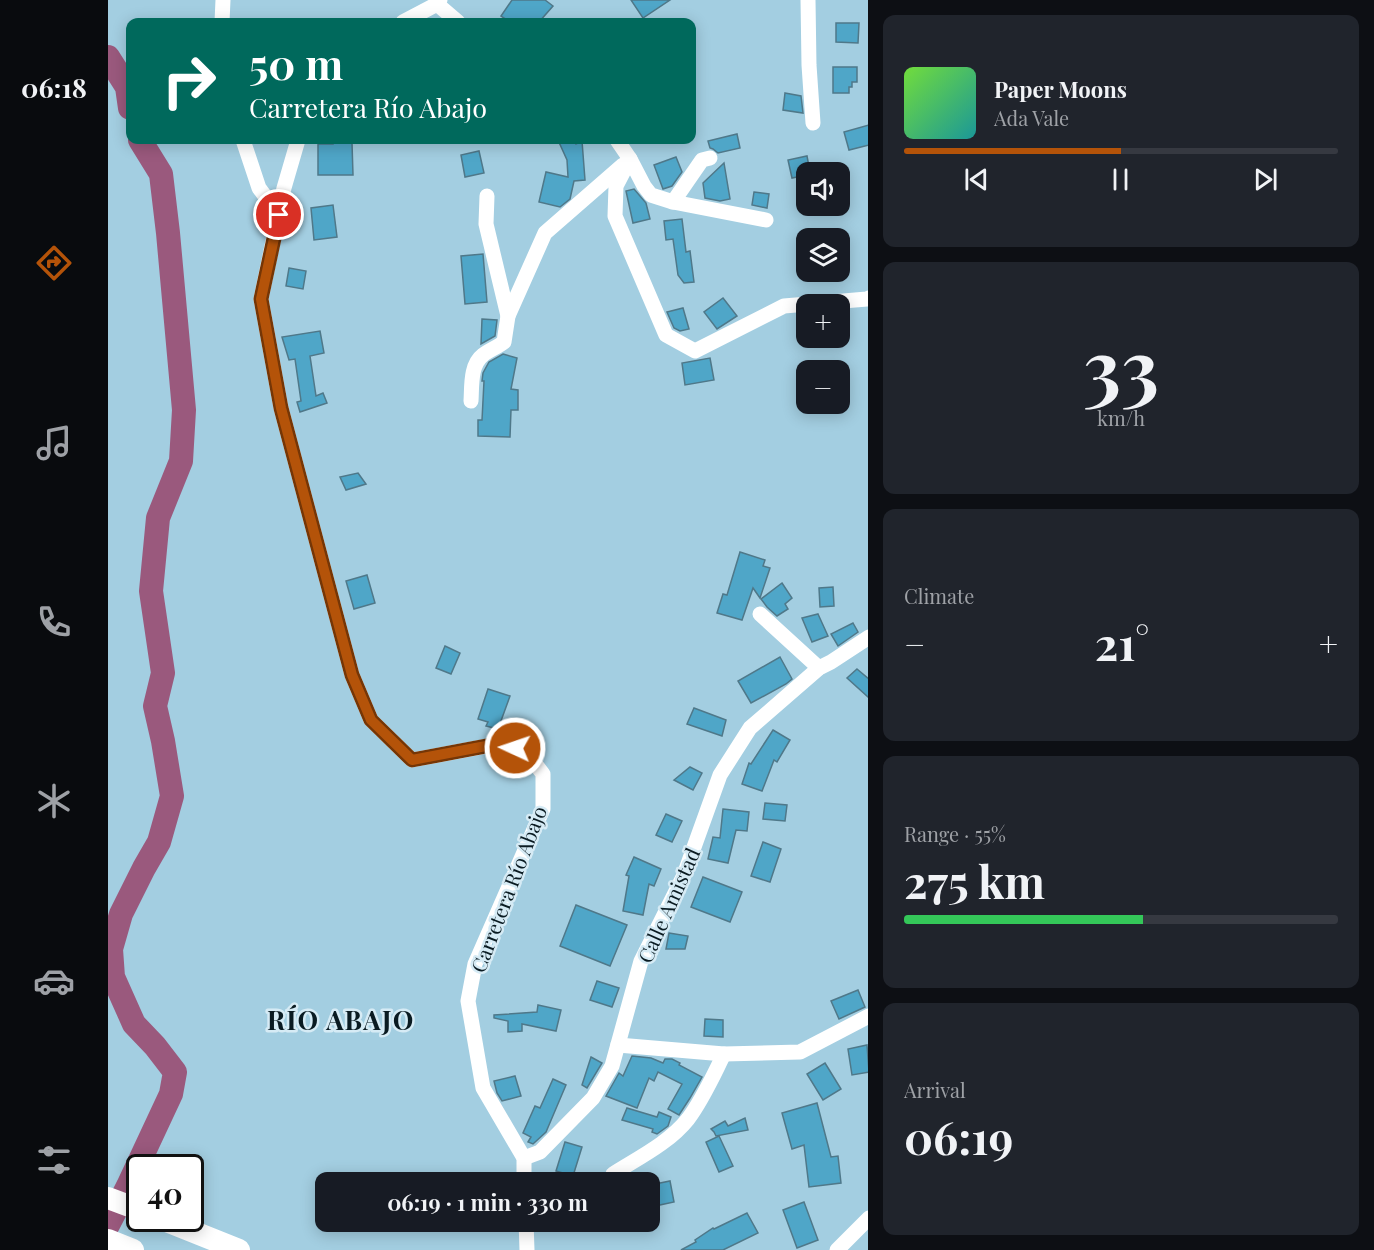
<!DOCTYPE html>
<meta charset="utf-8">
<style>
body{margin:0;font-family:"Playfair Display",serif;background:#20242c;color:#f1f3f6;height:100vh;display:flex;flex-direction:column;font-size:22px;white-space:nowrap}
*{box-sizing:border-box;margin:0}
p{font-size:20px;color:#9ea1a6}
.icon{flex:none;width:33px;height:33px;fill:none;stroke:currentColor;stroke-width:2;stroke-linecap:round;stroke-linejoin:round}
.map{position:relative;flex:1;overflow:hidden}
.details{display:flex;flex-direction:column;gap:15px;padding:15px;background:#0d0f14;width:506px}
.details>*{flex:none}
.top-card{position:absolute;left:18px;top:18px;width:570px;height:126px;border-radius:12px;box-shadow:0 3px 15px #0003;background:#00695c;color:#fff;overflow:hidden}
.tools{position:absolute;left:688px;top:162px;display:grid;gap:12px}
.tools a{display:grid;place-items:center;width:54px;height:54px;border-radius:12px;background:#171b24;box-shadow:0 3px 15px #0003;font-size:30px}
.speed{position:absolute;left:18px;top:1154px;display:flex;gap:12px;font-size:30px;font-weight:700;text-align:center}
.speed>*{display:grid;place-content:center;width:78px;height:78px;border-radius:50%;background:#171b24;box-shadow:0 3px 15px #0003;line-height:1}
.speed .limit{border:3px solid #111;border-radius:9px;background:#fff;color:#111}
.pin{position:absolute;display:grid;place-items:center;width:51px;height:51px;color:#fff;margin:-26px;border:3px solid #fff;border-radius:50%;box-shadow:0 2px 6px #0007}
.me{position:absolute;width:66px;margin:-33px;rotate:273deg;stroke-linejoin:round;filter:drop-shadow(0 0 4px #0008)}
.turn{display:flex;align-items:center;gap:21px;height:126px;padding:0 24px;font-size:27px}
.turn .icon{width:78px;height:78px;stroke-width:2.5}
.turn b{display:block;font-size:42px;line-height:51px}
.big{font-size:45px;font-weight:700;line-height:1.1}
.details .widget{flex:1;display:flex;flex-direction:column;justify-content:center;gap:9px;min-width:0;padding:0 21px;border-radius:12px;background:#20242c}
.details .dial{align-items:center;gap:0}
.dial b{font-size:78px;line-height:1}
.song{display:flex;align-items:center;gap:18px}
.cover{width:72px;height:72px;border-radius:9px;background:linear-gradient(135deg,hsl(100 70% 55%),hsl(180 70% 35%))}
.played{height:6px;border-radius:3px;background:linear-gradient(90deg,#b45309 50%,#363941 50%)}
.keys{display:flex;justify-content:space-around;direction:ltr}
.heat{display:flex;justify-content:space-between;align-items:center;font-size:33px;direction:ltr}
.charge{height:9px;border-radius:4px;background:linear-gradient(90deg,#34c759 55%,#363941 0)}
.trip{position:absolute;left:207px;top:1172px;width:345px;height:60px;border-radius:12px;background:#171b24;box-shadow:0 3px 15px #0003;font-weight:700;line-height:60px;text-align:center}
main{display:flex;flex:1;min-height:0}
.dock{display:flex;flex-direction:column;width:108px;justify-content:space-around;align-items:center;background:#090b0e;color:#9ea1a6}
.dock .icon{width:42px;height:42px}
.dock .selected{color:#b45309}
.dock b{font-size:27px;color:#f1f3f6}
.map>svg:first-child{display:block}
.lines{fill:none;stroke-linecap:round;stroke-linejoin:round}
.river{stroke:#9a597d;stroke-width:24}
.building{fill:#4fa6c8;stroke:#4f7889;stroke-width:1.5}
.minor{stroke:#fff;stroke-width:15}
.highway{stroke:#fff;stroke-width:22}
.route-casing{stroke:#753606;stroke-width:15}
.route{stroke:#b45309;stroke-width:10}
.labels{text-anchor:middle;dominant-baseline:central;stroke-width:5;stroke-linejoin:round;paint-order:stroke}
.street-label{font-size:20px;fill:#0a1b22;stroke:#d6ebf5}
.district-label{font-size:26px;font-weight:bold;letter-spacing:1.5px;fill:#0a1b22;stroke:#d6ebf5}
</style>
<main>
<nav class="dock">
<b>06:18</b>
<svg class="icon selected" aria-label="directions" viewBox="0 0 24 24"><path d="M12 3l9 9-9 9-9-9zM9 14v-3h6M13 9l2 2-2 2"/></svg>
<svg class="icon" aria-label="music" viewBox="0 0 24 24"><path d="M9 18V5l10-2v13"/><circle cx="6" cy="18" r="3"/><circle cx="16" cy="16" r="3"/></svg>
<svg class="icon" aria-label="phone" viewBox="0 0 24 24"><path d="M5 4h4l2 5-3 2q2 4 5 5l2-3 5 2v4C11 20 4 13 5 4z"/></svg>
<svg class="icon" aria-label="climate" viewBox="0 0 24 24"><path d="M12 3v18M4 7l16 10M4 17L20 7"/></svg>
<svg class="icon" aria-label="car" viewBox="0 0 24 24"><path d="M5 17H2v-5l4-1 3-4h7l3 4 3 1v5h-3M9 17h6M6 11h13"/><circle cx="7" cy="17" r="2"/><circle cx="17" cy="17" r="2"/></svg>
<svg class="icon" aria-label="filters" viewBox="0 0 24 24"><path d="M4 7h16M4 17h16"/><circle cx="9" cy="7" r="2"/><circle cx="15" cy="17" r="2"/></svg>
</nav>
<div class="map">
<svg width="761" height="1250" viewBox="0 0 761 1250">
<rect width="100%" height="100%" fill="#a3cee1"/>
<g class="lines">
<!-- river -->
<g class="river">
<path d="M0 57 19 87 22 108"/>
<path d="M0 1225 20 1186 63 1094 67 1072 47 1046 26 1024 5 977 3 949 13 914 36 868 51 842 64 796 55 741 47 706 55 673 43 591 50 518 73 461 76 410 60 233 53 174 32 140"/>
</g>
</g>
<!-- building -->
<g class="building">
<path d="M404 0H437L445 6 431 22H402L393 16Z"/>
<path d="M523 0H562L535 18Z"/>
<path d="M728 23H751L750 43 728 42Z"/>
<path d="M725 67H749V82H744V87H741V93H725Z"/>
<path d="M677 93 693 96 695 113 675 110Z"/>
<path d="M761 125V145L741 150 736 132Z"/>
<path d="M629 134 632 148 610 153 605 149 602 148 600 141Z"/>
<path d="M450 140H467L468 144 474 141 477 180 466 181 462 199 452 207 431 202 438 172 460 177 459 160Z"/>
<path d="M225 143H244L245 175H210V144H225Z"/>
<path d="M371 151 376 173 357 177 353 155Z"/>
<path d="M699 156 702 172H699V175L684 178 680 160Z"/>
<path d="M568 157 574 172 564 186 555 189 546 165Z"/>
<path d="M616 163 622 199 612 201 597 198 595 183Z"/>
<path d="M526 189 538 203 542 219 525 223 518 191Z"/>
<path d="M646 192 661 194 659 208 644 205Z"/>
<path d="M225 205 229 237 206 240 203 208Z"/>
<path d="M574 219 578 252 582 251 586 282 576 283 570 275 565 239 558 240 556 221Z"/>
<path d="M375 254 379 302 357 304 353 256Z"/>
<path d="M181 268 198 271 195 289 178 286Z"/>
<path d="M615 298 629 316 609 329 596 312Z"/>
<path d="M575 308 581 329 572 331 566 328 559 312Z"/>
<path d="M374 319 389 320 387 336 373 344Z"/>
<path d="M212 331 216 353 202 356 208 396 215 393 219 403 192 412 189 402 193 401 187 359 181 360 174 337Z"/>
<path d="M395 354 409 358 403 389 410 390V410H403L402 437 370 436V420H374L376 381H374L375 373 381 362Z"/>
<path d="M602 358 606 380 577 385 574 363Z"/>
<path d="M250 473 258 484 238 490 232 477Z"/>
<path d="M632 552 657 560 655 566 662 568 652 598 645 588 634 620 609 613 615 594 619 595Z"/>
<path d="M259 575 267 603 246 609 238 581Z"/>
<path d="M674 583 684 598 677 604 680 609 669 616 659 607 653 599Z"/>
<path d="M725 587 726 606 712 607 711 588Z"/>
<path d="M710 614 720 636 704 642 694 618Z"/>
<path d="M745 623 750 632 730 646 723 634Z"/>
<path d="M337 646 352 653 343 674 328 668Z"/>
<path d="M672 657 684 679 678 684 643 703 630 681Z"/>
<path d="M749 669 761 679V698L739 678Z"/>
<path d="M380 689 402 696 390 729 378 726 380 722 370 719Z"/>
<path d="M586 708 618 720 614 736 579 724Z"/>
<path d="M665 730 682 740 669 762 666 760 654 791 634 784 641 763 643 764Z"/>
<path d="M582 767 594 773 585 790 566 780Z"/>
<path d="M657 803 679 805 677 821 655 819Z"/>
<path d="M615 809 641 812 639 831 628 830 620 863 600 859 605 837 612 838Z"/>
<path d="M558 814 574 821 564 842 548 835Z"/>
<path d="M655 842 673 849 662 882 643 876Z"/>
<path d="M526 857 553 869 546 886 541 884 535 915 515 911 521 876 518 875Z"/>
<path d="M595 877 634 892 622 922 583 907Z"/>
<path d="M468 905 519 925 502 966 452 946Z"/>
<path d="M561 933 580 936 577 949H558Z"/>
<path d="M489 981 511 988 504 1007 482 1000Z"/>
<path d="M750 990 757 1007 731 1019 723 1001Z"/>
<path d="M430 1005 453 1010 448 1031 414 1024V1031L400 1032V1021L386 1018V1015L429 1012Z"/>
<path d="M597 1019 615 1020V1037L596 1036Z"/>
<path d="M759 1045 761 1072 744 1075 740 1049Z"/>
<path d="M524 1056 543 1058 555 1063 557 1059H564L572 1063 571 1065 594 1077 582 1098 571 1115 560 1109 574 1084 550 1072 546 1081 541 1078 529 1108 498 1096 511 1073 515 1076Z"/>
<path d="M483 1057 494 1063 479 1088 474 1085Z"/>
<path d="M717 1063 733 1089 715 1100 699 1074Z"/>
<path d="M407 1076 413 1096 394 1101 389 1093 386 1081Z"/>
<path d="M445 1079 458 1085 438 1132 425 1144 420 1142 423 1137 415 1133 427 1106 432 1108Z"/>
<path d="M709 1103 723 1157 730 1156 733 1183 701 1187 696 1145 684 1149 674 1113Z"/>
<path d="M519 1108 549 1117 551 1112 563 1117 560 1126 549 1134 544 1132 545 1129 514 1120Z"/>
<path d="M637 1118 640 1130 608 1136 606 1132 603 1129 617 1121 620 1126Z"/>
<path d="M611 1136 625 1166 611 1172 598 1142Z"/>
<path d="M457 1142 474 1147 465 1176 448 1171Z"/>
<path d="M562 1181 566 1202 547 1206 542 1185Z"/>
<path d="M696 1202 710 1240 689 1248 675 1210Z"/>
<path d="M639 1213 650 1233 615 1250H573L588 1242 587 1240 605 1228 606 1229Z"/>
</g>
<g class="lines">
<!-- minor -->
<g class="minor">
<path d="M700 0 701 65 705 123"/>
<path d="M329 4 350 22"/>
<path d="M114 22 115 0"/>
<path d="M295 22 329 4 332 0"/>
<path d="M135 140 151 188 171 215"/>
<path d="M190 140 176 188 153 299 173 408 244 675 263 720 304 760 395 743 419 753 435 774V809L367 964 360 1001 375 1088 416 1158V1182"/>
<path d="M509 140 522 159 536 186 543 195 565 202 658 220"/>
<path d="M522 159 508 186 507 216 558 335 587 351 676 306 759 299 761 298"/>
<path d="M379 196 378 224 400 316"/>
<path d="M565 202 594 160 602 158"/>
<path d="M363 401C364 386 362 365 375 355 381 350 390 347 396 342L400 316 437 233 515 165"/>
<path d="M652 614 711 668"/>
<path d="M510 1045 616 1054 692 1052 761 1016"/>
<path d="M416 1158 432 1152 485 1098 504 1066 533 961 576 875 612 775 642 728 711 668 723 662 761 637"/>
<path d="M505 1174C530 1158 561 1143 580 1119 595 1099 605 1076 616 1054"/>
<path d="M418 1221 419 1250"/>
<path d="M729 1250 761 1218"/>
</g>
<!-- highway -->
<g class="highway">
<path d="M0 1198 32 1210"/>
<path d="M51 1218 131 1250"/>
<path d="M0 1240 25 1250"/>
</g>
</g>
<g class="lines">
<!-- route casing -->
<g class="route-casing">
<path id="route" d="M171 215 153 299 173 408 244 675 263 720 304 760 394 743 407 748"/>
</g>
<!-- route -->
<use href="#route" class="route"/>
</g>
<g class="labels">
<!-- street labels -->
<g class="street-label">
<text transform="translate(400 889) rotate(-69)">Carretera Río Abajo</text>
<text transform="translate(560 905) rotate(-66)">Calle Amistad</text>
</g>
<!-- district labels -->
<g class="district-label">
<text x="233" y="1019">RÍO ABAJO</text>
</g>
</g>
</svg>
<div class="tools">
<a><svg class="icon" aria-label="sound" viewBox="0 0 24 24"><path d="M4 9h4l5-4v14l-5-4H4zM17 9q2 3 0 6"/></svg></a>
<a><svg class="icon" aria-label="layers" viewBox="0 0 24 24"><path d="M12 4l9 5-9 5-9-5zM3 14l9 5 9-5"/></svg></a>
<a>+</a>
<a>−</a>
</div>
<div class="speed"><div class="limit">40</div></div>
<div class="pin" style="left:171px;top:215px;background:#d93025"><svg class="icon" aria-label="arrive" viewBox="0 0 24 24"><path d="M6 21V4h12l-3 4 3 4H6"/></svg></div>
<svg class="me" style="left:407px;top:748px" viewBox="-20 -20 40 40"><circle r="17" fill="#b45309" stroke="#fff" stroke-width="3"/><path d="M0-11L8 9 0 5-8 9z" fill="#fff"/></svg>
<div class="trip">06:19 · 1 min · 330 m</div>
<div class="top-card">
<div class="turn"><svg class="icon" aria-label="right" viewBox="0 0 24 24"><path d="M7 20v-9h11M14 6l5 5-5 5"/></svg><div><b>50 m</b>Carretera Río Abajo</div></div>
</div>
</div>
<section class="details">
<div class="widget">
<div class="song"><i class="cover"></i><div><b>Paper Moons</b><p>Ada Vale</p></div></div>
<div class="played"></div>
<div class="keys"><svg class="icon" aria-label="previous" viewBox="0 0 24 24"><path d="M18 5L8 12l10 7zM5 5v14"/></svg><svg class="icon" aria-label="pause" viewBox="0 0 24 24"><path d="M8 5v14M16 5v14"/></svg><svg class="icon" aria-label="next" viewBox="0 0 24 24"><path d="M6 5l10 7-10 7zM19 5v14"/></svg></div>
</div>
<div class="widget dial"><b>33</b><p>km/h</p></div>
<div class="widget"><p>Climate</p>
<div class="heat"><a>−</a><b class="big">21°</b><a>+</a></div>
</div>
<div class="widget"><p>Range · 55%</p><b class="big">275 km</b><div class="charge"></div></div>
<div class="widget"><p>Arrival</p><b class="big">06:19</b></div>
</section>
</main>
